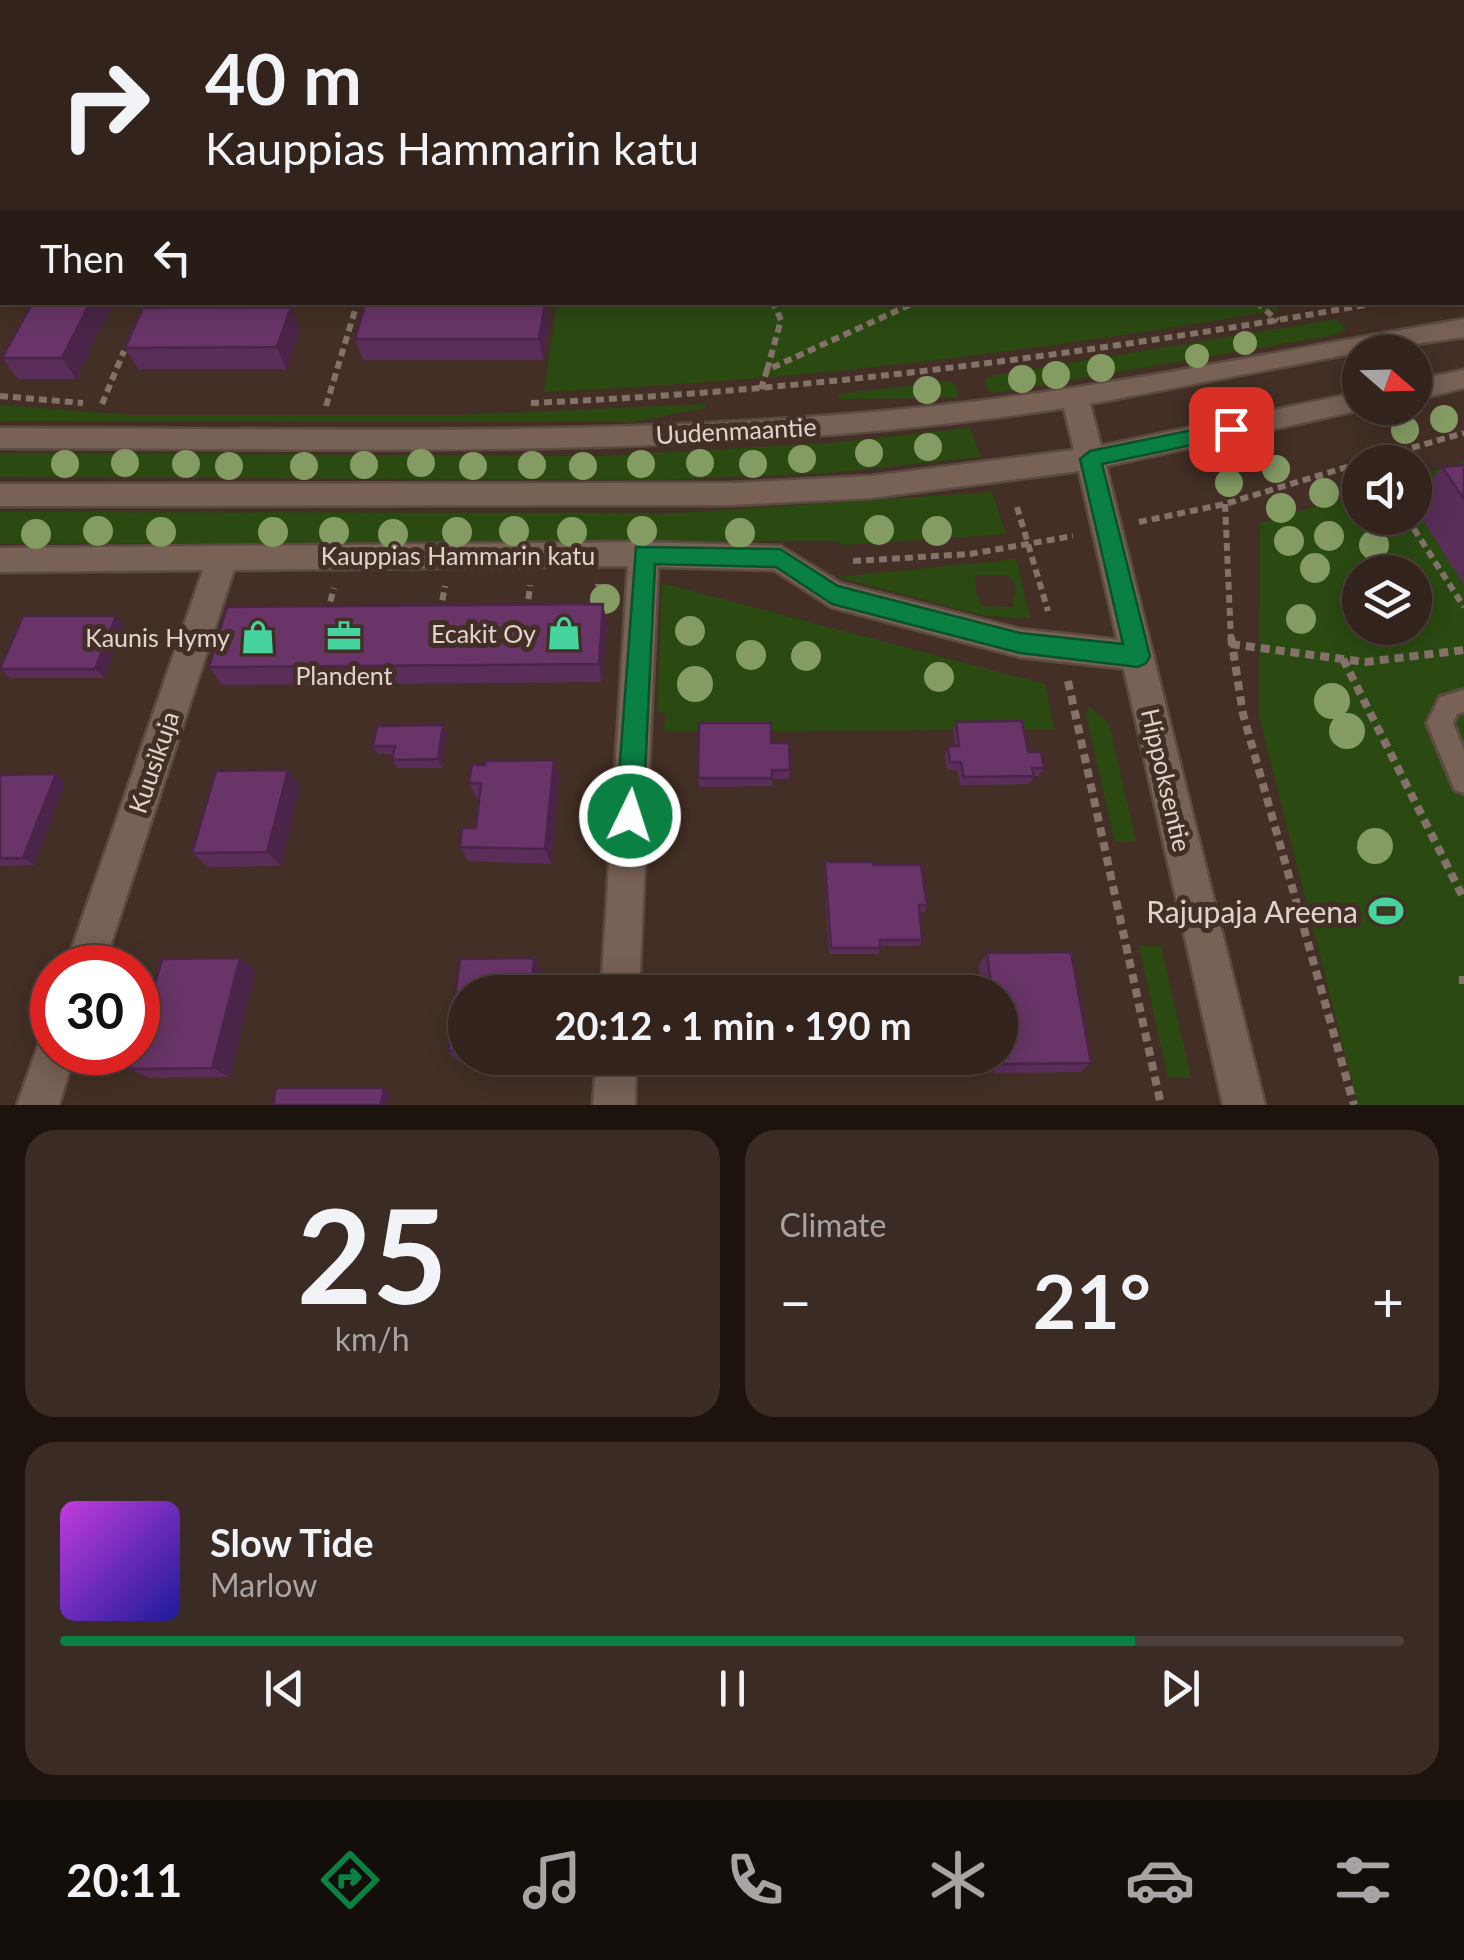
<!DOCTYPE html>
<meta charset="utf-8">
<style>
body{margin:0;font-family:Lato,sans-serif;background:#3a2b25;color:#f1f3f6;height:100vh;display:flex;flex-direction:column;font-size:38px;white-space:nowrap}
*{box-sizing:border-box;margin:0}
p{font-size:32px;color:#a8a4a3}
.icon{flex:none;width:55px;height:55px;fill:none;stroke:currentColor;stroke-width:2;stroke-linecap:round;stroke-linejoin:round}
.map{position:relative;height:1105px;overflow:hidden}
.details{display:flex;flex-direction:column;gap:25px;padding:25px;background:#1c130f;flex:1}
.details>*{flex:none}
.guide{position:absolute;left:0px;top:0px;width:1465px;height:305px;box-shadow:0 5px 25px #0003,0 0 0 2px #4d403b;background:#32231c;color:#f1f3f6;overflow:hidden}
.needle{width:65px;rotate:110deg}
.tools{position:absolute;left:1342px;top:335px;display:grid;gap:20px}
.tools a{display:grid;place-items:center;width:90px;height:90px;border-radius:50%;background:#32231c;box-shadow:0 5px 25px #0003,0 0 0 2px #4d403b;font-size:50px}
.speed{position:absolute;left:30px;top:945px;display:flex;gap:20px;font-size:50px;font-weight:700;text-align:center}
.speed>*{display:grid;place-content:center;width:130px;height:130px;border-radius:50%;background:#32231c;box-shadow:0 5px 25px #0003,0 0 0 2px #4d403b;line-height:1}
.speed .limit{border:15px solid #d22;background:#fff;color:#111}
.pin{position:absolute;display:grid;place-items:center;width:85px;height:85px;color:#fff;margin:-42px;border-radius:20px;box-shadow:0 5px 15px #0006}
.me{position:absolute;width:110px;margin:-55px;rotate:4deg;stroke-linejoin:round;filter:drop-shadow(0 0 8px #0008)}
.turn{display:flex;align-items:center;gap:35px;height:210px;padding:0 40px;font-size:45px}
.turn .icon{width:130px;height:130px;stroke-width:2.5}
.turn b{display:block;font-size:70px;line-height:85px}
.then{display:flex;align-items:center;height:95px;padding:0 40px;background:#0003;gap:20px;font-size:38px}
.big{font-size:75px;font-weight:700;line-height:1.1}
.details .tile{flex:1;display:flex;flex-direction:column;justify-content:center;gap:15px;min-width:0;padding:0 35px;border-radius:30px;background:#3a2b25}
.details .dial{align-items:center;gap:0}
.dial b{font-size:130px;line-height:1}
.song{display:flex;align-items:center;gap:30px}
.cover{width:120px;height:120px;border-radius:15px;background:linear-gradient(135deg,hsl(290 70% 55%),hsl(240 70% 35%))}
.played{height:10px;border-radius:5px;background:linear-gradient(90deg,#0b8043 80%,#4d403b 80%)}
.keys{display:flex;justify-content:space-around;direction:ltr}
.heat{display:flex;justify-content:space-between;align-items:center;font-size:55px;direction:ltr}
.details .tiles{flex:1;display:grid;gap:25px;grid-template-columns:1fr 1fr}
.tile:last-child{grid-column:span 2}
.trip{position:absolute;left:448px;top:975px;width:570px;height:100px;border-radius:50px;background:#32231c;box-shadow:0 5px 25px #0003,0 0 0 2px #4d403b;font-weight:700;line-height:100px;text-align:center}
.tab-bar{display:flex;height:160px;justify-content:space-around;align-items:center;background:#140e0b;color:#a8a4a3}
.tab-bar .icon{width:70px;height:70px}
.tab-bar .current{color:#0b8043}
.tab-bar b{font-size:45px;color:#f1f3f6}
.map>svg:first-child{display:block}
.green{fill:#2a4a12;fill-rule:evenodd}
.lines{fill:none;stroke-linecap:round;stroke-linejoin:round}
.lane-casing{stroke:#5c4b42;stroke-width:6}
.street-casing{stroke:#5c4b42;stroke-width:5}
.secondary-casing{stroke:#5c4b42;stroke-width:5}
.path-far2{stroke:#84726a;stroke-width:5;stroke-dasharray:5 4;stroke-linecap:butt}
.path-far1{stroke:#84726a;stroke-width:6;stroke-dasharray:8 5;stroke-linecap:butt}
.path{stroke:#84726a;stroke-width:8;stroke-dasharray:9 6;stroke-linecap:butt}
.lane{fill:#786155;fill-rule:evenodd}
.street{fill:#786155;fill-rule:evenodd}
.secondary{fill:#786155;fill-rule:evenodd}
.tree{fill:#849b64}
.wall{fill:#5a2e59}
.shaded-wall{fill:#4a2549}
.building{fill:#693568;stroke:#4a2549;stroke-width:2.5}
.route{fill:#0b8043;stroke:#07532c;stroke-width:2.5}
.labels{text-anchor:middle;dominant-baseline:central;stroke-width:10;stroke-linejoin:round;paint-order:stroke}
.street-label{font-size:25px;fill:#e0d2cc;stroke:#432f25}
.poi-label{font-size:25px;fill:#e0d2cc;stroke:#432f25;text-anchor:end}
.near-poi-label{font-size:30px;fill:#e0d2cc;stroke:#432f25;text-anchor:end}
</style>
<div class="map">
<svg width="1464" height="1105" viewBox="0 0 1464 1105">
<rect width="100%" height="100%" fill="#432f25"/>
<!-- green -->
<g class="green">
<path d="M461 0H1094L1095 2H463Z"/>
<path d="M1275 303 1279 310C1033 352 793 381 544 392L557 303Z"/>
<path d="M1337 319 1346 330 1335 335 994 393 989 392 985 381 990 376Z"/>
<path d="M948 381 956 385 958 398 840 399 838 394Z"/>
<path d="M705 404V408L634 422 0 421V405L132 415H455Z"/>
<path d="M970 428 981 457 829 473 659 480 0 477V453L598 456 830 443Z"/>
<path d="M1464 461V1105H1358L1259 716 1260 523 1360 493V518H1415V476ZM1360 572H1415V628H1360Z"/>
<path d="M992 492 1006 534 845 545 833 541 0 544V512L680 513Z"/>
<path d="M1016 559 1030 618 985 616 837 577ZM975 575H1008L1016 586 1012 607 982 606 977 596Z"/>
<path d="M662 583 1045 684 1054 729 664 732 665 713 657 712Z"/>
<path d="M1089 706 1109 724 1136 842H1115L1086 715Z"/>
<path d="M1139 946H1161L1191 1078H1168Z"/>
</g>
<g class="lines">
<!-- lane casing -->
<g class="lane-casing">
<g id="lane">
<rect x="0" y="194" width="2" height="10"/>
<path d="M1464 690V712L1457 714 1453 723 1464 750V793L1455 790 1427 723 1440 697Z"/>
</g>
</g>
<!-- street casing -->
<g class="street-casing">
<g id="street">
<path d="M644 542 780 546 840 583 1020 629 1138 642 1149 646 1154 656 1149 666 1138 670 1020 657 831 607 774 570 658 567 639 992H601L628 566 234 570 103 968H65L203 570 0 572V548Z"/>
<path d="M52 1033V1052H75L59 1105H17L41 1038Z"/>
<path d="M596 1058H636L635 1105H593Z"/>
</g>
</g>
<!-- secondary casing -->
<g class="secondary-casing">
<g id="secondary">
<path d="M1464 319V337L1360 352 1090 404 1101 446 1360 392V408H1370L1106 466 1265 1105H1223L1079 471 871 498 732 505 0 506V484L732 483 871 476 1074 450 1064 408C713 462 354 448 0 448V428C311 428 625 439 935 406 1113 387 1288 349 1464 319Z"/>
<path d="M1464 370V388L1415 400V380Z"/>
</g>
</g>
<!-- path-far2 -->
<g class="path-far2">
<path d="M698 0 704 2"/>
<path d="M827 2 831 0"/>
</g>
<!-- path-far1 -->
<g class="path-far1">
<path d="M1256 302 1278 321"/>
<path d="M767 370 781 320 773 302"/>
<path d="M761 389 767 370 916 302"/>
<path d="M0 396 83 403"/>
<path d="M531 403C818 391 1100 352 1382 302"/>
<path d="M102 404 124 351"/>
<path d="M326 406 356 307"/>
<path d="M1362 462 1464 433"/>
<path d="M1225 504 1231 640"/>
<path d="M1017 507 1048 611"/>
<path d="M1407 518 1464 607"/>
<path d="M1139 522 1225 504 1360 463"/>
<path d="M853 561 970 554 1073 536"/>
<path d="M527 612 530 585"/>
<path d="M596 612 598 584"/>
<path d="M440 613 445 586"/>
<path d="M327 614 334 588"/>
</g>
<!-- path -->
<g class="path">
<path d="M1231 637 1243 714 1354 1105"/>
<path d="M1231 644 1365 662 1464 650"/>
<path d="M1343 659 1464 899"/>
<path d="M1068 681 1161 1105"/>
<path d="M1459 980H1464"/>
</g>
<!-- lane -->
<use href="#lane" class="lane"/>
<!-- street -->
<use href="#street" class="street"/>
<!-- secondary -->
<use href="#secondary" class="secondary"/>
</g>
<!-- trees -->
<g class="tree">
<circle cx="1245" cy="343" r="12"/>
<circle cx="1197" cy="356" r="12"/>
<circle cx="1101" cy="368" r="14"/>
<circle cx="1056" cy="375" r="14"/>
<circle cx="1022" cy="379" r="14"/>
<circle cx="927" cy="390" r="14"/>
<circle cx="1444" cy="419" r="14"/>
<circle cx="1405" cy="430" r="14"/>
<circle cx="928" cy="447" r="14"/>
<circle cx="869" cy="453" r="14"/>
<circle cx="802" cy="459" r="14"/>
<circle cx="125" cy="463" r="14"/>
<circle cx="421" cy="463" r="14"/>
<circle cx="700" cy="463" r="14"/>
<circle cx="65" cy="464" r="14"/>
<circle cx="186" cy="464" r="14"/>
<circle cx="641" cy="464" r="14"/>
<circle cx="753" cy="464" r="14"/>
<circle cx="364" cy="465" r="14"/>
<circle cx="532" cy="465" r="14"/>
<circle cx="229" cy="466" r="14"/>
<circle cx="304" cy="466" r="14"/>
<circle cx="473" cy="466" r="14"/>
<circle cx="583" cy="466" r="14"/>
<circle cx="1276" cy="469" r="14"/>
<circle cx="1229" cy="483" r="14"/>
<circle cx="1324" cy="493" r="15"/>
<circle cx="1281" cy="508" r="15"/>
<circle cx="879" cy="530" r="15"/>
<circle cx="98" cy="531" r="15"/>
<circle cx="514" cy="531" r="15"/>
<circle cx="642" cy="531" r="15"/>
<circle cx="937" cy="531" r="15"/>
<circle cx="161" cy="532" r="15"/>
<circle cx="273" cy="532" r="15"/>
<circle cx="334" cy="532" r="15"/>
<circle cx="457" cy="532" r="15"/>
<circle cx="572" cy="532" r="15"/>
<circle cx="740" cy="533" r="15"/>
<circle cx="36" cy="534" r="15"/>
<circle cx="393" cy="534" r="15"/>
<circle cx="1329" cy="536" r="15"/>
<circle cx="1289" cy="541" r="15"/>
<circle cx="1374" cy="545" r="15"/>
<circle cx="1315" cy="568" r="15"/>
<circle cx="605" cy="599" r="15"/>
<circle cx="1301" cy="619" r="15"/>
<circle cx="690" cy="631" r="15"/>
<circle cx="751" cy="655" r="15"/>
<circle cx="806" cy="656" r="15"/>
<circle cx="939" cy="677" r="15"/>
<circle cx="695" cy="684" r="18"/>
<circle cx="1332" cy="701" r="18"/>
<circle cx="1347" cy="731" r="18"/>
<circle cx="1375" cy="846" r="18"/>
</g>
<!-- wall -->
<g class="wall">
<path d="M0 0 2 2V28H0Z"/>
<path d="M1094 0H1464V203L1462 201V2H1095Z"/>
<path d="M2 122V169H0V126Z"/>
<path d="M33 302 76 379H18L2 358Z"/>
<path d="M164 302H228L226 307H166Z"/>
<path d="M549 321 543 360H363L355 339Z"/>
<path d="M300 329 286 369H138L125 348Z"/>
<path d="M1464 465V585L1415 507V501L1442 467Z"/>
<path d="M116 616 124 625 104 678H10L0 669Z"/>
<path d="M607 623 602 682 222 685 209 667Z"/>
<path d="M956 722 1028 752 1044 768 1039 776H1034L1030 784 960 785 958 770H947L945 755 948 746H955L953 730Z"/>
<path d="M443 725 447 734 442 768H397L392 760 393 754H378L373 746Z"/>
<path d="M771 743 790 770 789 779H772V786L699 787 698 778Z"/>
<path d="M554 760 559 776 551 864 468 861 460 847 476 828 479 799H477L469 783Z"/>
<path d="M56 774 65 782 34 865 0 866V775Z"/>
<path d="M300 786 281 866 208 867 192 853Z"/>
<path d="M825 862 873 865 927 905 924 912H920L922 940 919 946H880L878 954H829L824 869Z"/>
<path d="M987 953 1091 1063 1080 1072 994 1073 992 1058H1000V992H982L979 965Z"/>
<path d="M240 958 255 970 230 1077 150 1078 130 1069Z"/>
<path d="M534 958 541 970 539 992H465V1058H533V1060L458 1061 448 1051 460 959Z"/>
<path d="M768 1067 767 1076 697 1077 696 1068Z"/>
</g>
<!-- shaded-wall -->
<g class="shaded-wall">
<path d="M120 0H133L135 2H119Z"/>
<path d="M0 218 2 222V236L0 240Z"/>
<path d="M90 302H114L76 379 62 358Z"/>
<path d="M545 302 549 321 543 360 539 339Z"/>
<path d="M291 307 300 329 286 369 277 347Z"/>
<path d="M603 604 607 623 602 682 599 664Z"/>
<path d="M116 616 124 625 104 678 95 669Z"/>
<path d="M443 725 447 734 442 768 438 759Z"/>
<path d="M554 760 559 776 551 864 545 849Z"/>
<path d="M288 770 300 786 281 866 267 852Z"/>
<path d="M56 774 65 782 34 865 23 858Z"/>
<path d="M240 958 255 970 230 1077 212 1068Z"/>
<path d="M534 958 541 970 539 992H531Z"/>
<path d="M384 1088 390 1092 387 1105H381Z"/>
</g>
<!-- building -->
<g class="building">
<path d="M0 0H120L119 2H2V7H0Z"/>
<path d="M1121 0H1464V162L1462 163V2H1122Z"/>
<path d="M2 122V147H0V126Z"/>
<path d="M33 302H90L62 358H2Z"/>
<path d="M366 302H545L539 339H355Z"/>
<path d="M291 307 277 347 125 348 143 308Z"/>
<path d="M1410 451 1417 458 1404 462H1396L1391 457Z"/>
<path d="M1464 465V499L1442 467Z"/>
<path d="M603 604 599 664 209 667 227 607Z"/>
<path d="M23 616H116L95 669H0Z"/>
<path d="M1022 721 1028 752H1041L1044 768H1032L1034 776 964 777 961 762H950L948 746H959L956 722Z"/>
<path d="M699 723H771V743H789L790 770H772V778H698Z"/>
<path d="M443 725 438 759 392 760 395 746H373L377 726Z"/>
<path d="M554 760 545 849 460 847 462 828H476L481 783H469L472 765H485V761Z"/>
<path d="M288 770 267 852 192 853 216 771Z"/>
<path d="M56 774 23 858H0V775Z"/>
<path d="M825 862H873V865H921L927 905H919L922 940H880V948H831Z"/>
<path d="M1071 952 1091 1063 1003 1064 1000 1045V992H992L987 953Z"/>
<path d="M240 958 212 1068 130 1069 135 1052H138V1044L162 959Z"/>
<path d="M534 958 531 992H465V1051H448L460 959Z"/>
<path d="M765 976 766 992H696V977Z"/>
<path d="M696 1058H768V1067L696 1068Z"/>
<path d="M276 1088H384L381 1105H273Z"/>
</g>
<!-- route -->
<path class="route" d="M1231 422 1242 429 1239 435 1102 464 1150 656 1146 663 1138 667 1020 653 832 604 776 567 655 564 643 816 639 826 630 829 620 826 616 816 636 547 780 549 838 586 1020 633 1123 644 1080 459 1090 451Z"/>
<!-- icons -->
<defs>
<g id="shop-bare" transform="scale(2.7)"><path d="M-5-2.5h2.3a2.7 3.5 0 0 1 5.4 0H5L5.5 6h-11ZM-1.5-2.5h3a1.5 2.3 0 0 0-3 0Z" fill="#45d49e" stroke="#432f25" stroke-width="2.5" paint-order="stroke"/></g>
<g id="office-bare" transform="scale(2.7)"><path d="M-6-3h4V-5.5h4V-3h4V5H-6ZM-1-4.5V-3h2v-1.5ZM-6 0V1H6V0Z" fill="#45d49e" stroke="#432f25" stroke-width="2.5" paint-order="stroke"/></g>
<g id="stadium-bare" transform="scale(2.7)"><path d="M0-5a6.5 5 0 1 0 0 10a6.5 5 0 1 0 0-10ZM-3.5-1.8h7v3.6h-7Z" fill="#45d49e" stroke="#432f25" stroke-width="2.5" paint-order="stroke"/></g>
</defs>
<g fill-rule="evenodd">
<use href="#shop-bare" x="564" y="633"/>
<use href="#office-bare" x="344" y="636"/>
<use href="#shop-bare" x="258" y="637"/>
<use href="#stadium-bare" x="1386" y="911"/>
</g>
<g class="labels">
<!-- street labels -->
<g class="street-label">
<text transform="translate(736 430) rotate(-3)">Uudenmaantie</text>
<text x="458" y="555">Kauppias Hammarin katu</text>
<text transform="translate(153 762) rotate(-71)">Kuusikuja</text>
<text transform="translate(1167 780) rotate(77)">Hippoksentie</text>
</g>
<!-- poi labels -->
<g class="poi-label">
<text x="536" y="633">Ecakit Oy</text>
<text x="230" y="637">Kaunis Hymy</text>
<text x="344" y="675" text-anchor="middle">Plandent</text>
</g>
<!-- near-poi labels -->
<g class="near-poi-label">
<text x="1358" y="911">Rajupaja Areena</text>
</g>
</g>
</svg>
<div class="tools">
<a><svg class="needle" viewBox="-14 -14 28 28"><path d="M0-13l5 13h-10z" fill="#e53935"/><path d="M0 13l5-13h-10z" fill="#a8a4a3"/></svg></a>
<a><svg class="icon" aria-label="sound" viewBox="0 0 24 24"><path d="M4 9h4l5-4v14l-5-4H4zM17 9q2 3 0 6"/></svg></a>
<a><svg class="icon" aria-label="layers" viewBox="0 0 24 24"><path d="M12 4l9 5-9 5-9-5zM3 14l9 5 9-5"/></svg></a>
</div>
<div class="speed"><div class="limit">30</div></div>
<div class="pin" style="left:1231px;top:429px;background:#d93025"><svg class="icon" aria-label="arrive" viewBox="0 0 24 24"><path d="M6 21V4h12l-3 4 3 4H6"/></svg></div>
<svg class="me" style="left:630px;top:816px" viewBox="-20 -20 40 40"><circle r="17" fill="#0b8043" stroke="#fff" stroke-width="3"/><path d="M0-11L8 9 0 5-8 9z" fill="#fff"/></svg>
<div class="trip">20:12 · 1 min · 190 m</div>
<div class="guide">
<div class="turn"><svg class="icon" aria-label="right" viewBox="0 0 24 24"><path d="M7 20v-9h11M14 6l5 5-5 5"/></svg><div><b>40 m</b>Kauppias Hammarin katu</div></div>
<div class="then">Then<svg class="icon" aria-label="left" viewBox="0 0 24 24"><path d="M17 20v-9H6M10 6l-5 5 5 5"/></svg></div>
</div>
</div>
<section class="details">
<div class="tiles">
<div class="tile dial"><b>25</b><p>km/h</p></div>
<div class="tile"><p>Climate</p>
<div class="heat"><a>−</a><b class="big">21°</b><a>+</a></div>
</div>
<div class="tile">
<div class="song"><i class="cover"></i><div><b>Slow Tide</b><p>Marlow</p></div></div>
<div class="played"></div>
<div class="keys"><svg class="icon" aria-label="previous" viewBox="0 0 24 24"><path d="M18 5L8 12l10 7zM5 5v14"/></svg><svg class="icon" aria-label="pause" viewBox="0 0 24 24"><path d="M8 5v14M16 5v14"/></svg><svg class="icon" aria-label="next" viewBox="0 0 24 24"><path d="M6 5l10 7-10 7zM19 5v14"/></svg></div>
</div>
</div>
</section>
<nav class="tab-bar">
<b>20:11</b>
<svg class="icon current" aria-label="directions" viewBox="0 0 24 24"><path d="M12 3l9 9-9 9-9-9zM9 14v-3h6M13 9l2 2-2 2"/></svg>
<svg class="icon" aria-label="music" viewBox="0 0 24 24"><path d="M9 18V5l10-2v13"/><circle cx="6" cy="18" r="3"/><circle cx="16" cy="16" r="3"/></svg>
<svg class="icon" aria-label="phone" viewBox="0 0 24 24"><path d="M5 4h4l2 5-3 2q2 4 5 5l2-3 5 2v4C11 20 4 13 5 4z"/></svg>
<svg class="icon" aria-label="climate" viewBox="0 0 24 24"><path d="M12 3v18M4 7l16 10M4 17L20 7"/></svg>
<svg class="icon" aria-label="car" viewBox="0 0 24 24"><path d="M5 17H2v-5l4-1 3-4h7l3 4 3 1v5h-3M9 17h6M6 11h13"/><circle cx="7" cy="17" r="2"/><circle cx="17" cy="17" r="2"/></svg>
<svg class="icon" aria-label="filters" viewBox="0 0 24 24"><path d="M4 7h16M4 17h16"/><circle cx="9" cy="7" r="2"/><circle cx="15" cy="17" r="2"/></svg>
</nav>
